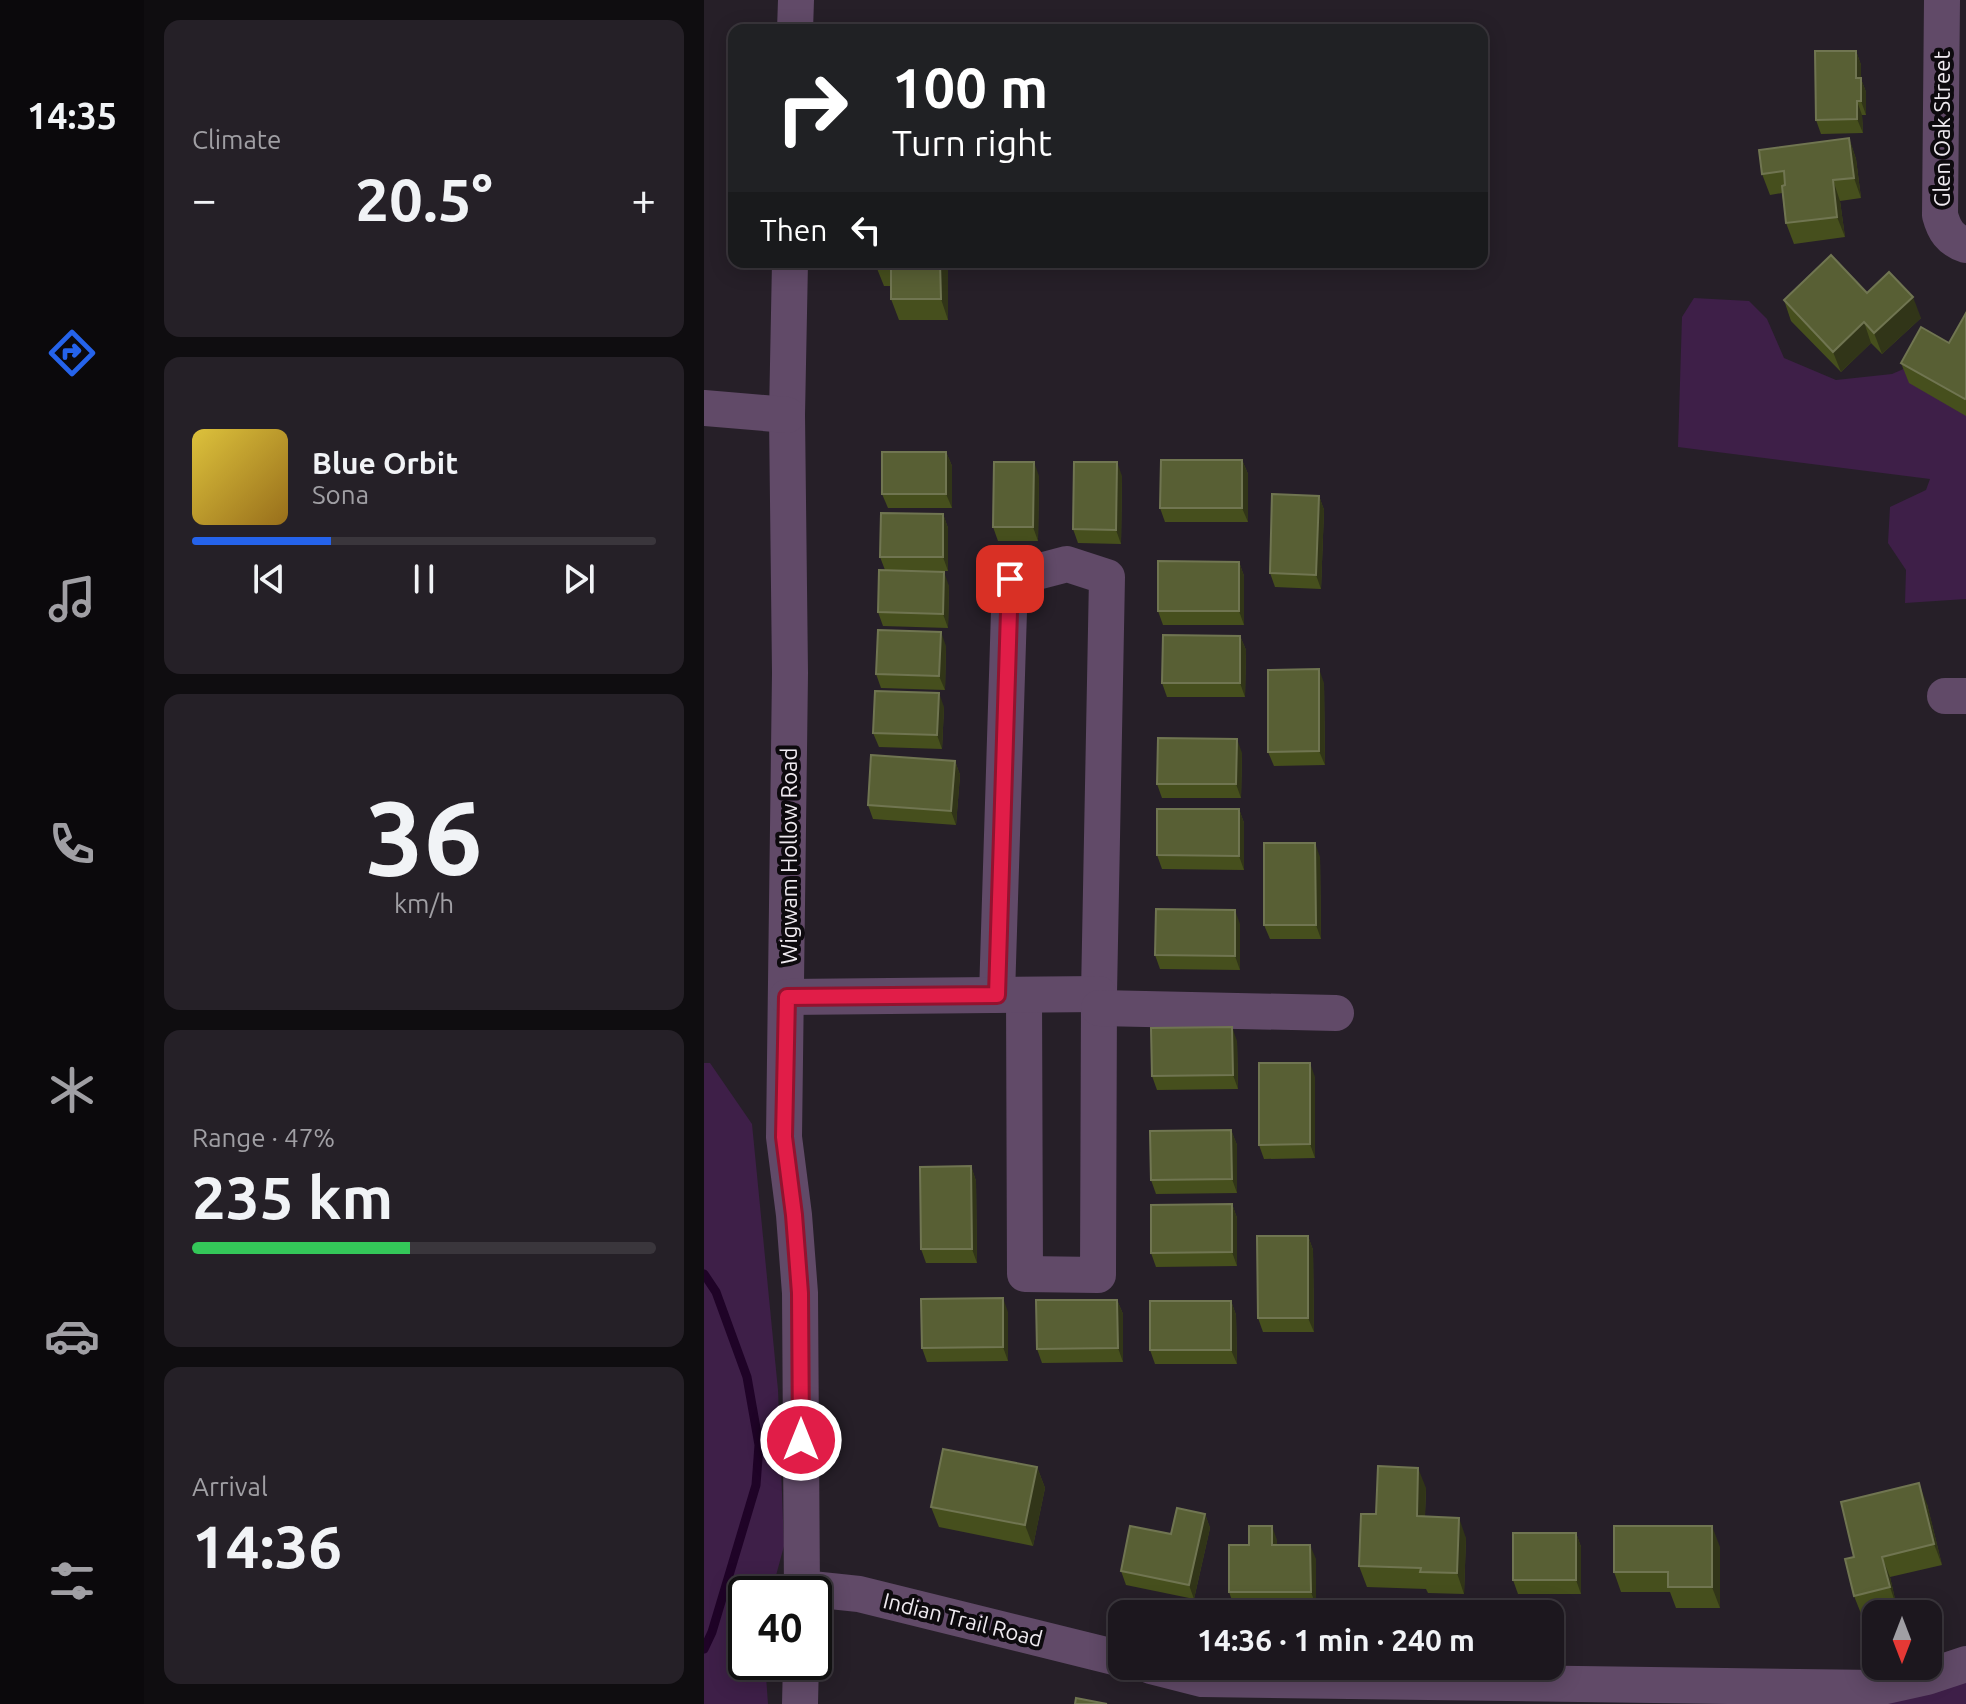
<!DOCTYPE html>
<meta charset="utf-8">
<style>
body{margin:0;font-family:Ubuntu,sans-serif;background:#252027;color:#f1f3f6;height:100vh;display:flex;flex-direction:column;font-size:30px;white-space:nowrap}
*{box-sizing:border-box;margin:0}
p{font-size:26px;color:#a09fa4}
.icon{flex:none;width:44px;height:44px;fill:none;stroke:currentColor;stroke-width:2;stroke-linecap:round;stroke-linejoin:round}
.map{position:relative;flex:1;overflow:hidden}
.side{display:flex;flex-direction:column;gap:20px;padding:20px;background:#0f0d10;width:560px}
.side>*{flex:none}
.guide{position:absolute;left:24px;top:24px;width:760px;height:244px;border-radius:16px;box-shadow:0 4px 20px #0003,0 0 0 2px #3a363c;background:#202124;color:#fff;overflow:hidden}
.needle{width:52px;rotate:180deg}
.tools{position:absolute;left:1158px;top:1600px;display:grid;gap:16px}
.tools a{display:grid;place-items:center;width:80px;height:80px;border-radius:16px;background:#1c171e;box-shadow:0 4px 20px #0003,0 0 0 2px #3a363c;font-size:40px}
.speed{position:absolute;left:24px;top:1576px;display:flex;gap:16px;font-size:40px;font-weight:700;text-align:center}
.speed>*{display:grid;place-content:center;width:104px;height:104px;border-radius:50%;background:#1c171e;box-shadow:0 4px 20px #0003,0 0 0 2px #3a363c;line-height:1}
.speed .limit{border:4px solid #111;border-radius:12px;background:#fff;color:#111}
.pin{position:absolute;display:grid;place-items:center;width:68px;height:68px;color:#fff;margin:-34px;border-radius:16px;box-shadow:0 4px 12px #0006}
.me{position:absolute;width:88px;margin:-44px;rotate:0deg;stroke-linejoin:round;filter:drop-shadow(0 0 6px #0008)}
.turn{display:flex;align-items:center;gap:28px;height:168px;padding:0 32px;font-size:36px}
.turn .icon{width:104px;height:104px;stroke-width:2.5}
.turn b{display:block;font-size:56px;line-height:68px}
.then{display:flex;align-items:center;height:76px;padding:0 32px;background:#0003;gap:16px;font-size:30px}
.big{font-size:60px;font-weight:700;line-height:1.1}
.side .tile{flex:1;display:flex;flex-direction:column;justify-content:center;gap:12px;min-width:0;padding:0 28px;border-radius:16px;background:#252027}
.side .dial{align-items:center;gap:0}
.dial b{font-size:104px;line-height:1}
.song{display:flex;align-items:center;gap:24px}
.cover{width:96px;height:96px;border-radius:12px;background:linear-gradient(135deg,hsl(50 70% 55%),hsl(40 70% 35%))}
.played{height:8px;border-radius:4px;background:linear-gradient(90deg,#2563eb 30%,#3a363c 30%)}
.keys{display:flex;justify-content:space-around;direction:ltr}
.heat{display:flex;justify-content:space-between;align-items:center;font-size:44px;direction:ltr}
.charge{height:12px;border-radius:6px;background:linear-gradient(90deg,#34c759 47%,#3a363c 0)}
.trip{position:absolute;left:404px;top:1600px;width:456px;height:80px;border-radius:16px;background:#1c171e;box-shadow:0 4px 20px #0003,0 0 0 2px #3a363c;font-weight:700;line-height:80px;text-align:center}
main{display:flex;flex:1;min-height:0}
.dock{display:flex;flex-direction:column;width:144px;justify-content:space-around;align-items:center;background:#0b090c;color:#a09fa4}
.dock .icon{width:56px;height:56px}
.dock .on{color:#2563eb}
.dock b{font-size:36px;color:#f1f3f6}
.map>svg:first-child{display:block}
.green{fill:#3e1f48}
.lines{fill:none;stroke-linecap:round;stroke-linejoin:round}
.stream{stroke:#1f0327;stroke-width:9}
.minor{stroke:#614a68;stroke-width:36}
.wall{fill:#464f1d}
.shaded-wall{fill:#313518}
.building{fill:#585f34;stroke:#707551;stroke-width:2}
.route-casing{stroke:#92132f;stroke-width:20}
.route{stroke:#e11d48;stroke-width:14}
.labels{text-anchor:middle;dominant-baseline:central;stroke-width:8;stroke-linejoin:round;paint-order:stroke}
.street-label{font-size:22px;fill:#efeaf0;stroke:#0d0a0e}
</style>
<main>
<nav class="dock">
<b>14:35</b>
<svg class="icon on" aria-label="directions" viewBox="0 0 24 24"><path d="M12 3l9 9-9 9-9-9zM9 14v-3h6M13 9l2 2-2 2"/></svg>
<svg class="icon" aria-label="music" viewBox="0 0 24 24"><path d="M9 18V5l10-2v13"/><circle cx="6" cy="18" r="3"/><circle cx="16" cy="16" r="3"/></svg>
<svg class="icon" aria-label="phone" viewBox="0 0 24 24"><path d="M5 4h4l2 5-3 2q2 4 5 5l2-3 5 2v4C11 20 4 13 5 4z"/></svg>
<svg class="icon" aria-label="climate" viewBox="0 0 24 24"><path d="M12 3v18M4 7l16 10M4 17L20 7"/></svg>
<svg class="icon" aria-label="car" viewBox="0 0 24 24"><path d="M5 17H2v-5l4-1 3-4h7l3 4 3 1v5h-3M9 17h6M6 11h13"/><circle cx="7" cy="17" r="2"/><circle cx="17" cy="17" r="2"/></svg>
<svg class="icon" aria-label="filters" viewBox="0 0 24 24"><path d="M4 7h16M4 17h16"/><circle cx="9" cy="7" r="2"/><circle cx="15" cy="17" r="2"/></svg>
</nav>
<section class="side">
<div class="tile"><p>Climate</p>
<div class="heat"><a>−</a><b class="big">20.5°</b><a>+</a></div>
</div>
<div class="tile">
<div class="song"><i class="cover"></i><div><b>Blue Orbit</b><p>Sona</p></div></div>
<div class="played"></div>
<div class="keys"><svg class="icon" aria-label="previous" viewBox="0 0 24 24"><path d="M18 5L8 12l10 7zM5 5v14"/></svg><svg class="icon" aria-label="pause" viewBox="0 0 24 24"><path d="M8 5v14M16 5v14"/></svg><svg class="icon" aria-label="next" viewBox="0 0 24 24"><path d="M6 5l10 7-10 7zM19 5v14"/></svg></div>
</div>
<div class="tile dial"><b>36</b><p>km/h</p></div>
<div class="tile"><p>Range · 47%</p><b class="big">235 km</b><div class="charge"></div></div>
<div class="tile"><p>Arrival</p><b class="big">14:36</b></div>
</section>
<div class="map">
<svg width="1262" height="1704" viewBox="0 0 1262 1704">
<rect width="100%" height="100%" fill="#261f28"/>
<!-- green -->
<g class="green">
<path d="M990 298 1045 301 1063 319 1080 358 1132 380 1188 374 1218 361 1262 391V599L1201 603 1202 570 1184 543 1186 507 1222 490 1226 479 974 447 978 317Z"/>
<path d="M0 1063H6L48 1124 74 1390 80 1546 67 1594H42V1662H61L64 1704H0Z"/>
<path d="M1262 1666V1704H1184L1191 1681Z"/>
</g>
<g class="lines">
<!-- stream -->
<path class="stream" d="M0 1274 12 1292 43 1377 55 1445 52 1485 8 1632 0 1649"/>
<!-- minor -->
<g class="minor">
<path d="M1238 0 1236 215C1240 230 1246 240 1262 245"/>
<path d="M91 30 92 0"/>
<path d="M86 262 83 415 86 673 80 1137 90 1215 96 1293 98 1594"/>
<path d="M0 408 83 415"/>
<path d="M1241 696H1262"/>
<path d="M293 995 306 579 363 564 403 577 395 994 394 1275 321 1274 320 995"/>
<path d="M83 997 395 994"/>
<path d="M395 1008 632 1013"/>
<path d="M98 1588 155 1594 418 1659"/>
<path d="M447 1666 498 1679 1173 1688 1223 1677 1262 1664"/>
<path d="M96 1704 97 1662"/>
</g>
</g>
<!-- wall -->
<g class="wall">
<path d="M1152 51 1157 65V79L1162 92V115H1158L1159 133 1117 134 1112 120Z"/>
<path d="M1145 138 1152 159 1157 198 1136 201 1141 237 1090 244 1082 223 1078 193 1066 195 1058 174Z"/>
<path d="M172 262H244V320H195L187 299V286H180L172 266Z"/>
<path d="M1163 293 1217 318 1178 354 1167 343 1137 372 1087 321 1080 300Z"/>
<path d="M1262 313V416L1205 383 1197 363 1245 343Z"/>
<path d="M242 452 248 466V508H184L178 494Z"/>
<path d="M538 460 544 474V522H461L456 508Z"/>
<path d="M335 476 334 541H294L289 527Z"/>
<path d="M418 476 417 544 374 543 369 529Z"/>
<path d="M615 496 620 510 617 589 571 587 566 573Z"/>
<path d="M239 514 244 528V571H224L245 586 244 628 179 626 174 612 181 570 176 557Z"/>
<path d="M535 562 540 576V625H459L454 611Z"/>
<path d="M536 636 542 650 541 697H463L458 683Z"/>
<path d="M242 646 241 690 177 688 172 674Z"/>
<path d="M620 683 621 765 570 766 564 752Z"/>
<path d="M240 707 238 749 175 747 169 733Z"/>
<path d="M538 753 537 798H458L453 784Z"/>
<path d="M251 761 256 775 252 825 169 819 164 805Z"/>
<path d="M535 809 540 823V870L458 869 453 855Z"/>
<path d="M616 857 617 939H566L560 925Z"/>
<path d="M536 924V970L456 969 451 955Z"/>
<path d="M533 1041 534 1089 453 1090 448 1076Z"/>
<path d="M611 1077V1158L560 1159 555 1145Z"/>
<path d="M527 1130 533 1145V1193L452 1194 447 1180Z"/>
<path d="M267 1166 272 1181 273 1263H222L217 1249Z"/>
<path d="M528 1204 533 1218V1266L452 1267 447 1253Z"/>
<path d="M604 1236 609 1250 610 1332H559L554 1318Z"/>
<path d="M413 1300 419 1314V1362L338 1363 333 1349Z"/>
<path d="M527 1301 532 1315 533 1364H451L446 1350Z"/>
<path d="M304 1312V1361L223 1362 218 1348Z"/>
<path d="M333 1467 341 1488 329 1546 235 1527 227 1507Z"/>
<path d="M722 1488 721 1516 762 1538 760 1594 724 1593 722 1589 663 1587 655 1566 672 1514Z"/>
<path d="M1223 1504 1238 1565 1186 1577 1193 1608 1158 1616 1150 1596V1557Z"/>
<path d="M501 1514 506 1528 490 1599 422 1585 417 1571 467 1534Z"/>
<path d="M872 1533 877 1547V1594H814L809 1580Z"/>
<path d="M573 1540V1545L612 1559V1606H530L525 1592 545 1545Z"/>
<path d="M1016 1547V1608H972L966 1592H917L910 1572Z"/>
</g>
<!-- shaded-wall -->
<g class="shaded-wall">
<path d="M1152 51 1157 65V79L1162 92V115L1157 101 1152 78Z"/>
<path d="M1153 101 1158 115 1159 133 1153 119Z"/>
<path d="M1145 138 1152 159 1157 198 1150 178Z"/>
<path d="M1129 180 1136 201 1141 237 1133 217Z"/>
<path d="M236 262H244V320L237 299Z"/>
<path d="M1209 297 1217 318 1178 354 1170 333Z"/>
<path d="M1160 322 1167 343 1137 372 1129 352Z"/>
<path d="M242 452 248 466V508L242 494Z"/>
<path d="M538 460 544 474V522L538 508Z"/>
<path d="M330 462 335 476 334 541 329 527Z"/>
<path d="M413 462 418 476 417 544 412 530Z"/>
<path d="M615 496 620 510 617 589 612 575Z"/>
<path d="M239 514 244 528V571L239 557Z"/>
<path d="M535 562 540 576V625L535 611Z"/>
<path d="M240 572 245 586 244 628 239 614Z"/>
<path d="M237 632 242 646 241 690 235 676Z"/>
<path d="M536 636 542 650 541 697 536 683Z"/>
<path d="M615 669 620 683 621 765 615 751Z"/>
<path d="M235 693 240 707 238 749 233 735Z"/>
<path d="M533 739 538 753 537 798 532 784Z"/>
<path d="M251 761 256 775 252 825 247 811Z"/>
<path d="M535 809 540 823V870L535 856Z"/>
<path d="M611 843 616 857 617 939 612 925Z"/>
<path d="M531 910 536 924V970L531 956Z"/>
<path d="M528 1027 533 1041 534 1089 529 1075Z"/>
<path d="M606 1063 611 1077V1158L606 1144Z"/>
<path d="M527 1130 533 1145V1193L528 1179Z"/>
<path d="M267 1166 272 1181 273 1263 268 1249Z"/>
<path d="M528 1204 533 1218V1266L528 1252Z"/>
<path d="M604 1236 609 1250 610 1332 604 1318Z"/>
<path d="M299 1298 304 1312V1361L299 1347Z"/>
<path d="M413 1300 419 1314V1362L414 1348Z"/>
<path d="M527 1301 532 1315 533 1364 527 1350Z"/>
<path d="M333 1467 341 1488 329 1546 321 1525Z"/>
<path d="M714 1468 722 1488 720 1537 713 1516Z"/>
<path d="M1215 1483 1223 1504 1238 1565 1230 1544Z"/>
<path d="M501 1514 506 1528 490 1599 485 1585Z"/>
<path d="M755 1518 762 1538 760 1594 753 1573Z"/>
<path d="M568 1526 573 1540V1559L568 1545Z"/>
<path d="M1008 1526 1016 1547V1608L1008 1587Z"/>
<path d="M872 1533 877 1547V1594L872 1580Z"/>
<path d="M606 1545 612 1559V1606L607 1592Z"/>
<path d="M1178 1557 1186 1577 1193 1608 1186 1587Z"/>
</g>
<!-- building -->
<g class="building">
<path d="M1111 51H1152V78H1157V101H1153V119L1112 120Z"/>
<path d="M1145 138 1150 178 1129 180 1133 217 1082 223 1078 186 1081 185 1080 171 1058 174 1055 150Z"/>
<path d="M1127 255 1163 293 1185 272 1209 297 1170 333 1160 322 1129 352 1080 300Z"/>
<path d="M172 262H236L237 299H187V266H172Z"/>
<path d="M1262 313V398L1261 399 1197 363 1217 327 1245 343Z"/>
<rect x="178" y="452" width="64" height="42"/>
<path d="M457 460H538V508H456Z"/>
<path d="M290 462H330L329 527H289Z"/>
<path d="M370 462H413L412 530 369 529Z"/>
<path d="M568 494 615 496 612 575 566 573Z"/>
<path d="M177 513 239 514V557H176Z"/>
<path d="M454 561 535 562V611H454Z"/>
<path d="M175 570 240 572 239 614 174 612Z"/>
<path d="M174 630 237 632 235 676 172 674Z"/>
<path d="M459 635 536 636V683H458Z"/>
<path d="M615 669V751L564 752V670Z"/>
<path d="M171 691 235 693 233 735 169 733Z"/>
<path d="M454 738 533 739 532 784H453Z"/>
<path d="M167 755 251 761 247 811 164 805Z"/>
<path d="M453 809H535V856L453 855Z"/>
<path d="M560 843H611L612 925H560Z"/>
<path d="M452 909 531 910V956L451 955Z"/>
<path d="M528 1027 529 1075 448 1076 447 1028Z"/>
<path d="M555 1063H606V1144L555 1145Z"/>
<path d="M527 1130 528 1179 447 1180 446 1131Z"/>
<path d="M267 1166 268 1249H217L216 1167Z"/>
<path d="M528 1204V1252L447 1253V1205Z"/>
<path d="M553 1236H604V1318H554Z"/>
<path d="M299 1298V1347L218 1348 217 1299Z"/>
<path d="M332 1300H413L414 1348 333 1349Z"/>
<rect x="446" y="1301" width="81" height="49"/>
<path d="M239 1449 333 1467 321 1525 227 1507Z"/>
<path d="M674 1466 714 1468 713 1516 755 1518 753 1573 716 1572 717 1568 655 1566 657 1514H672Z"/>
<path d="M1215 1483 1230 1544 1178 1557 1186 1587 1150 1596 1141 1559 1150 1557 1137 1502Z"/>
<path d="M473 1508 501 1514 485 1585 417 1571 426 1526 467 1534Z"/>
<path d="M545 1526H568V1545H606L607 1592H525V1545H545Z"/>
<path d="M910 1526H1008V1587H964V1572H910Z"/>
<rect x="809" y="1533" width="63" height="47"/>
<path d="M372 1698 403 1704H371Z"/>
</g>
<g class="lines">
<!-- route casing -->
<g class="route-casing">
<path id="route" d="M97 1440 96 1293 90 1215 80 1137 83 997 293 995 306 579"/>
</g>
<!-- route -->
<use href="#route" class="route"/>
</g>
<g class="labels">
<!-- street labels -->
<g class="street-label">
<text transform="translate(1237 129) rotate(-90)">Glen Oak Street</text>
<text transform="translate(84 856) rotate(-90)">Wigwam Hollow Road</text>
<text transform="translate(259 1619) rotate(14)">Indian Trail Road</text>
</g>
</g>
</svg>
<div class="tools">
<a><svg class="needle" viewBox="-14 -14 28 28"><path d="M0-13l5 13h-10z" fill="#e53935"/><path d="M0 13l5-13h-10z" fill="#a09fa4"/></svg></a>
</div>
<div class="speed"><div class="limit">40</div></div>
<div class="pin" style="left:306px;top:579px;background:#d93025"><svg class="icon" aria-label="arrive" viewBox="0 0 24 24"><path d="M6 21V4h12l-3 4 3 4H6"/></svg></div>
<svg class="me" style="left:97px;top:1440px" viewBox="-20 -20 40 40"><circle r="17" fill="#e11d48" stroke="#fff" stroke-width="3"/><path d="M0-11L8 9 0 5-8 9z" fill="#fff"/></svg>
<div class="trip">14:36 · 1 min · 240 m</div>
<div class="guide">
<div class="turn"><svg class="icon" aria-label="right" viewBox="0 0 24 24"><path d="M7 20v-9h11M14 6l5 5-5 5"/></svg><div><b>100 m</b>Turn right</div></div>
<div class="then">Then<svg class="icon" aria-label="left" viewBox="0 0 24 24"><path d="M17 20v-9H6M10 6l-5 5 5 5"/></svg></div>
</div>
</div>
</main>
